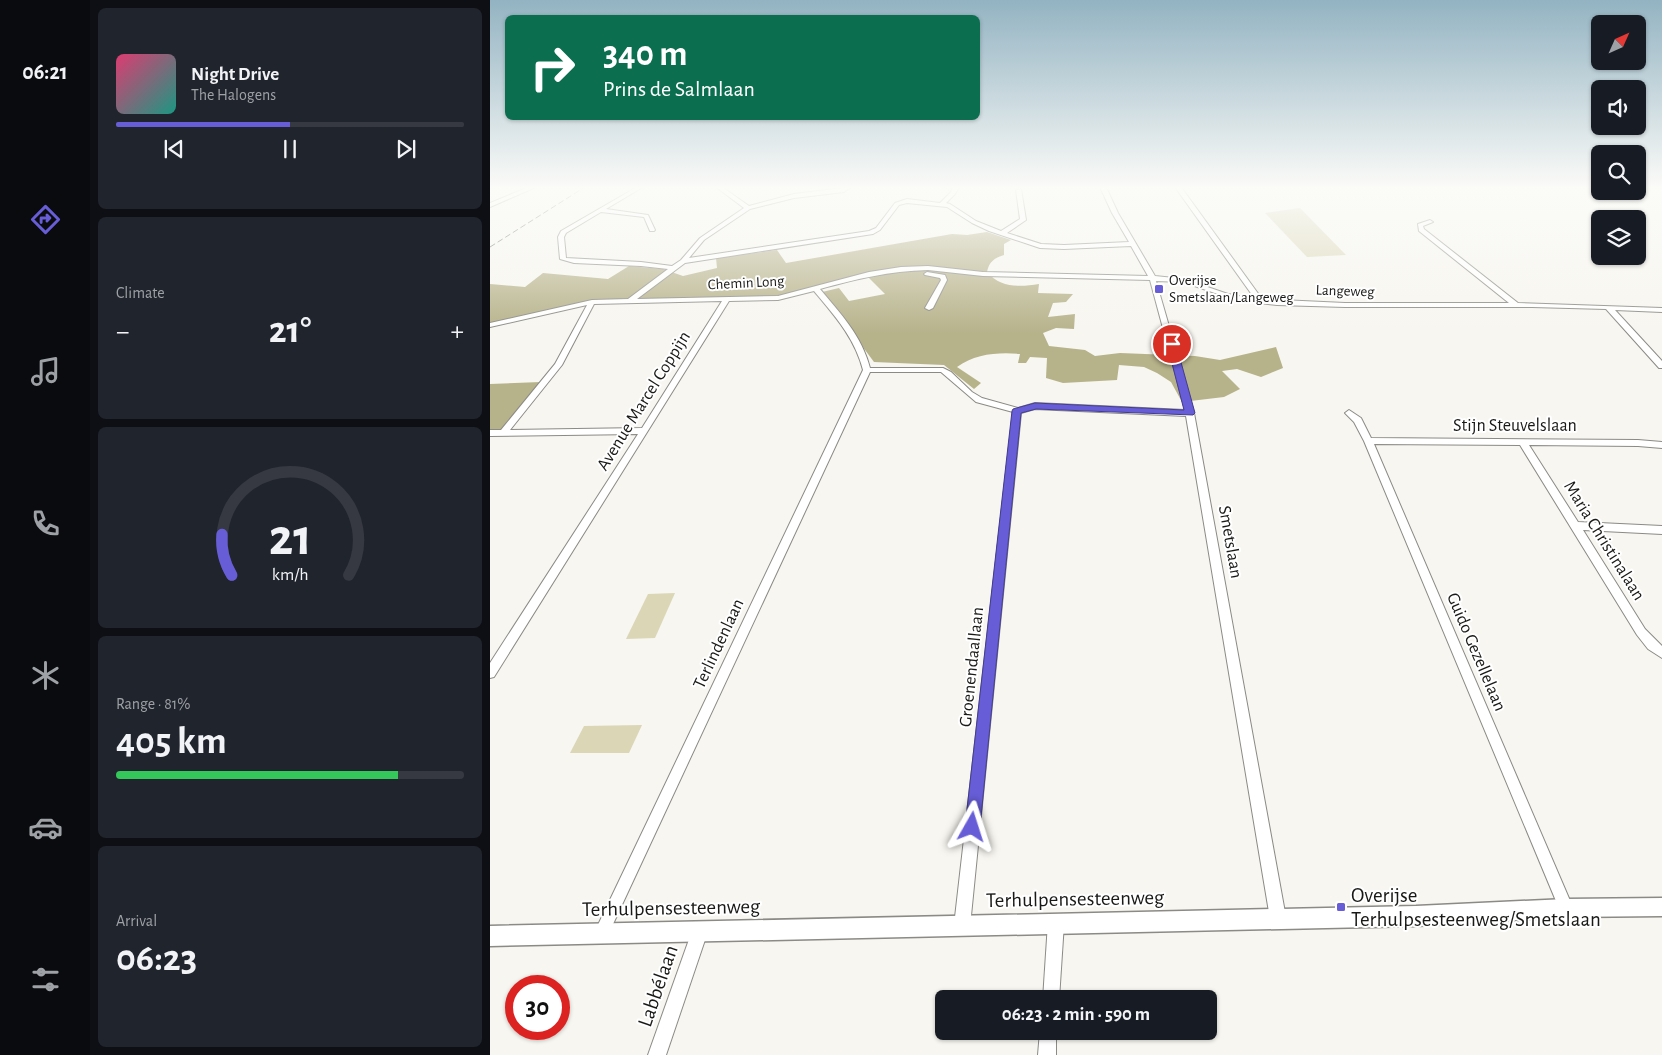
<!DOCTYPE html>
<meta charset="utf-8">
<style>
body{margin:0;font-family:"Alegreya Sans",sans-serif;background:#20242c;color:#f1f3f6;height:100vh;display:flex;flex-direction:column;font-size:19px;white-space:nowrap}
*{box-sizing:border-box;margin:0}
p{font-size:16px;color:#9ea1a6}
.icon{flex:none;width:28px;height:28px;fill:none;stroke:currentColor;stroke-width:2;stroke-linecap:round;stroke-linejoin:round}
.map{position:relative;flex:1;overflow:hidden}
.sheet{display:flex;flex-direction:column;gap:8px;padding:8px;background:#0d0f14;width:400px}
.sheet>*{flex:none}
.hud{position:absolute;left:15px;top:15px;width:475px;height:105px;border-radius:8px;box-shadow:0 1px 4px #0004;background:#0b6e4f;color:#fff;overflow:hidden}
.needle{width:32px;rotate:45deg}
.tools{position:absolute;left:1101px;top:15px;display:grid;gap:10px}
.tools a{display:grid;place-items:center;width:55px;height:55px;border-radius:8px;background:#171b24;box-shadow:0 1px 4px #0004;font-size:25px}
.speed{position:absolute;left:15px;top:975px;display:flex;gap:10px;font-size:25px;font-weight:700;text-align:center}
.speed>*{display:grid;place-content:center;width:65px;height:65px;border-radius:50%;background:#171b24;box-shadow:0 1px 4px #0004;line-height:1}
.speed .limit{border:8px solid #d22;background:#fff;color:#111}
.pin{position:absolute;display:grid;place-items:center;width:42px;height:42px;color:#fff;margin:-21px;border:2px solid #fff;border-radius:50%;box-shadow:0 1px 5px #0007}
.me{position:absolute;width:55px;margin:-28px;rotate:6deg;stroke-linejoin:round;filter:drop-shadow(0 0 4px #0008)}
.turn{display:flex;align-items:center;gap:18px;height:105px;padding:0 15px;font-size:22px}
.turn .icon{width:65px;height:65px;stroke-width:2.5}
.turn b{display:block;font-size:35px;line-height:42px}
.big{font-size:38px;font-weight:700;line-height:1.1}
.sheet .widget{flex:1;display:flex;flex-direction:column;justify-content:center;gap:8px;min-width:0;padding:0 18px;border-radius:8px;background:#20242c}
.sheet .dial{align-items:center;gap:0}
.dial svg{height:130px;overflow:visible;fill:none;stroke:#363941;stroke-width:7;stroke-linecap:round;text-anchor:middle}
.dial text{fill:#f1f3f6;stroke:none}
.song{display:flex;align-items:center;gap:15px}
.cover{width:60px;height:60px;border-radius:8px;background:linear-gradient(135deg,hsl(340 70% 55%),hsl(170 70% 35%))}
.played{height:5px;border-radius:2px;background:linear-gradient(90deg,#675dd7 50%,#363941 50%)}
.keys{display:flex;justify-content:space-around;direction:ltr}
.heat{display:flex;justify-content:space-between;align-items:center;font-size:28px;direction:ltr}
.charge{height:8px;border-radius:4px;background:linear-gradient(90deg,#34c759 81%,#363941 0)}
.trip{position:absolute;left:445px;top:990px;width:282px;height:50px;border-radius:8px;background:#171b24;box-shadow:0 1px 4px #0004;font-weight:700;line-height:50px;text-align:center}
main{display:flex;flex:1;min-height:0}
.tab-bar{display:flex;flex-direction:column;width:90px;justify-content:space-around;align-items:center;background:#090b0e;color:#9ea1a6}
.tab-bar .icon{width:35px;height:35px}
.tab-bar .active{color:#675dd7}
.tab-bar b{font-size:22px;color:#f1f3f6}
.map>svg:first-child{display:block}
.green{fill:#dad6b6}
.forest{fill:#b6b28a}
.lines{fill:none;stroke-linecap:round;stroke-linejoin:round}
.minor-casing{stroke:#8b8a85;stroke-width:2}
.major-casing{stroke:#8b8a85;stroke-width:3}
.minor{fill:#fff;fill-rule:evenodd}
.major{fill:#fff;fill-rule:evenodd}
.rail{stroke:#6a6a66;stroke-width:1;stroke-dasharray:6 3;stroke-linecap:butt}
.route{fill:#675dd7;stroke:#433c8c}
.poi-dot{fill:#675dd7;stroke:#fff;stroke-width:2}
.labels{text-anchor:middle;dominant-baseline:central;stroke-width:4;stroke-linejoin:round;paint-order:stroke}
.far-poi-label{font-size:15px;fill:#191917;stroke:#fff;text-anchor:start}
.far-street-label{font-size:15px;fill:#191917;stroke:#fff}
.street-label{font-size:18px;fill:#191917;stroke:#fff}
.near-poi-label{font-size:21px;fill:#191917;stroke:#fff;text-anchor:start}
.near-street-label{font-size:21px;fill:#191917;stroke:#fff}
</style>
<main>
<nav class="tab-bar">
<b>06:21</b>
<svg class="icon active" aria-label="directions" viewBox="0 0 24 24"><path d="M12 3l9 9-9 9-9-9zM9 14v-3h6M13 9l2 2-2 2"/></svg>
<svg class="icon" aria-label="music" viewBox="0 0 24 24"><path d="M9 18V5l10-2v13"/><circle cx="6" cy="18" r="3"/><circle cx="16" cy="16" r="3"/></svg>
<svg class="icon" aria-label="phone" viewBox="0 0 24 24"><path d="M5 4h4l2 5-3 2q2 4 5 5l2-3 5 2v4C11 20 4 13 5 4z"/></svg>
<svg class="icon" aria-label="climate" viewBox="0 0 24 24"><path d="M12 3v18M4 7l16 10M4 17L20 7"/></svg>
<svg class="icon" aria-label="car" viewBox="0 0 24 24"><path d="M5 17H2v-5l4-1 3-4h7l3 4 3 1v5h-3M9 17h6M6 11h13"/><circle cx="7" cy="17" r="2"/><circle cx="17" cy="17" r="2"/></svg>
<svg class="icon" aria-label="filters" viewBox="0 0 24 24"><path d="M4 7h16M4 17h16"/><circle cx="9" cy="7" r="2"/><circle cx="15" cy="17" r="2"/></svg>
</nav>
<section class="sheet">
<div class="widget">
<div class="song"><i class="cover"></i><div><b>Night Drive</b><p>The Halogens</p></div></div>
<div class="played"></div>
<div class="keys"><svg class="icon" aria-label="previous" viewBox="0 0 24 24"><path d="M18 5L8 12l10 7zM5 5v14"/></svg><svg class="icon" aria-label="pause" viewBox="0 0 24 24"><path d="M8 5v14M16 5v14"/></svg><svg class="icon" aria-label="next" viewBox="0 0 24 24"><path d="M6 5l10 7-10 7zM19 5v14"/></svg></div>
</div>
<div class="widget"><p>Climate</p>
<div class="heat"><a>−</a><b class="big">21°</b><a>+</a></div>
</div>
<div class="widget dial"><svg viewBox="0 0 100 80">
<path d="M14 69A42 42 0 1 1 86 69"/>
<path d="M14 69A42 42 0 0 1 8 44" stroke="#675dd7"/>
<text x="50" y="56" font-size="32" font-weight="700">21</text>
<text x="50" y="72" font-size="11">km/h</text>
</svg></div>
<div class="widget"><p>Range · 81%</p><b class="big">405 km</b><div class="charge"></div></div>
<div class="widget"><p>Arrival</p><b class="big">06:23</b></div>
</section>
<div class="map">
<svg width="1172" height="1055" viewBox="0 0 1172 1055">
<rect width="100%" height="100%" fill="#f7f6f0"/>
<!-- green -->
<g class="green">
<path d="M810 208 856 255 817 257 775 213Z"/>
<path d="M185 593 165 638 136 639 158 594Z"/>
<path d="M152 725 139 753H80L94 726Z"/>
</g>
<!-- forest -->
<g class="forest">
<path d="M497 232 521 240 514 244V255C504 258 499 262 497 272 510 288 530 287 549 284L548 293 583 294 576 302 563 303 558 317 585 314 584 329 566 328 553 333 559 346 595 350 605 356 630 353 705 356 730 360 786 347 793 368 771 377 747 369 732 371 750 389 734 397 692 402 681 382 667 373 654 367 629 365 627 380 573 383 556 378 557 358 540 357 536 363H528L530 354C508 352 485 354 467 367L491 383 484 389 454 365 384 362 332 292 349 288 359 301 395 294 378 277 286 296 137 299 68 310 0 326V284L35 287 53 273 118 279 139 266 173 269 193 276 227 268 226 258 287 250 296 263 462 234 477 235Z"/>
<path d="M51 382 15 430 0 431V384Z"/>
</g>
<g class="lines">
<!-- minor casing -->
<g class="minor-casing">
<g id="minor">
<path d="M39 187H46L0 207V203Z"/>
<path d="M147 187H153L116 209 158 215 165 230 164 231H160L154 217 111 212 76 233 74 237 76 258 151 262 182 266 191 260 210 238 254 208 226 187H232L259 206 304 194 361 187 354 192 304 198 260 209 214 240 199 258 379 231 386 228 405 203 417 199 450 203 461 192 463 187H469L465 194 456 203 460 204 486 221 511 231 530 219 526 190 531 189 536 220 517 233 551 244 574 245 639 242 622 213 610 187H616L628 213 665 276 694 279 738 294 765 299 685 187H691L772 299 855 303H1019L929 231 928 224 940 220 943 222 933 226 934 229 1028 303 1172 308V312L1125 310 1172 361V368H1169L1116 309 1042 307H855L787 305 745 300 693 282 666 281 704 413 796 918 793 923 788 926 783 923 780 918 696 416 545 409 531 413 480 926 477 931 472 934 467 931 464 926 523 412 486 402 451 372H380L117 937 112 940 107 937 104 932 107 927 373 370C365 338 344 315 324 291L288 300 239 301 4 677 0 678V663L148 434 0 436V430H11L65 364 97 305 0 327V323L102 300 138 299 178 269 151 266 84 263 70 259 68 237 71 231ZM417 203 457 207 482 223 499 231 550 248 574 249 641 246 658 276 493 272 438 266 411 267 379 272 288 296 147 299 195 263 383 234 390 230 409 205ZM438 270 493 276 660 280 695 410 545 403 528 408 492 398 482 392 461 372 453 368H380C372 336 350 313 330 289 367 279 399 271 438 270ZM232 301 152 428 20 430 72 365 104 304Z"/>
<path d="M437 272 455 275 457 280 443 308 439 310 435 308 451 280 450 278 435 275 434 274Z"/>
<path d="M859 410 871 418 881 438 1148 440 1172 442V448L1148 446 1039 445 1088 522 1172 526V534L1093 530 1155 629 1172 646V658L1158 649 1147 635 1030 445 884 444 1081 903 1084 908 1081 913 1076 916 1071 913 874 441 864 422 855 413Z"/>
<path d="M566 915 571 918 574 923 569 999H553L558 923 561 918Z"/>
<path d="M210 923 215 926 218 931 176 1055H158L202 931 205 926Z"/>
<path d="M550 1031H566V1055H548Z"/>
</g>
</g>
<!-- major casing -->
<g class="major-casing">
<path id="major" d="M1172 898V916L1076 917 926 926 0 946V926L926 906 1076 899Z"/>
</g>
<!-- minor -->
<use href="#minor" class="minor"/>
<!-- major -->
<use href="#major" class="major"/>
<!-- rail -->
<path class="rail" d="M0 247 95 187"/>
</g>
<!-- sky -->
<linearGradient id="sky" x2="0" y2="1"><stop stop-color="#93b3c2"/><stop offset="0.56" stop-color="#fbfbf8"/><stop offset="1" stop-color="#fbfbf8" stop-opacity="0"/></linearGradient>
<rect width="1172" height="334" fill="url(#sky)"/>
<!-- route -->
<path class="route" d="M679 342 686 344 705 413 703 415 546 409 531 413 490 827 488 833 482 835 477 833 475 827 522 411 523 409 545 403 694 410 677 344Z"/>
<!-- markers -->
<g class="poi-dot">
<rect x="664" y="284" width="10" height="10" rx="2.5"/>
<rect x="846" y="902" width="10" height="10" rx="2.5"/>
</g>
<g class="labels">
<!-- far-poi labels -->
<g class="far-poi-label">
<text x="679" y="280">Overijse<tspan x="679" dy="17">Smetslaan/Langeweg</tspan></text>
</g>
<!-- far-street labels -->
<g class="far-street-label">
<text transform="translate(256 283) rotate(-3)">Chemin Long</text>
<text transform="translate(855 291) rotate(2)">Langeweg</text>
</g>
<!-- street labels -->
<g class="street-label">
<text transform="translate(154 401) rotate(-58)">Avenue Marcel Coppijn</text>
<text x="1025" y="426">Stijn Steuvelslaan</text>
<text transform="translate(1114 541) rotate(58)">Maria Christinalaan</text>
<text transform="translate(740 542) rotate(80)">Smetslaan</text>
<text transform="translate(229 644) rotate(-65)">Terlindenlaan</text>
<text transform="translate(986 652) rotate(67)">Guido Gezellelaan</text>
<text transform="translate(482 667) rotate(-84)">Groenendaallaan</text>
</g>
<!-- near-poi labels -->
<g class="near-poi-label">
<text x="861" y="895">Overijse<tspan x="861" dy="24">Terhulpsesteenweg/Smetslaan</tspan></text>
</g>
<!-- near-street labels -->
<g class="near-street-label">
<text transform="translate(585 899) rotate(-1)">Terhulpensesteenweg</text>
<text transform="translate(181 908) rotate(-1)">Terhulpensesteenweg</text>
<text transform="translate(168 986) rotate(-71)">Labbélaan</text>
</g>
</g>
</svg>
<div class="tools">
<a><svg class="needle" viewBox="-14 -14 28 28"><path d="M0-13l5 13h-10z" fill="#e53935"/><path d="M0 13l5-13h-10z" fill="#9ea1a6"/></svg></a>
<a><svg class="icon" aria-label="sound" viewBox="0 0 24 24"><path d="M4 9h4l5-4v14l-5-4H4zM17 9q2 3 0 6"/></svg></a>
<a><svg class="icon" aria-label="search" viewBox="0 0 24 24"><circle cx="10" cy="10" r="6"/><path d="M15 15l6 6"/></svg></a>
<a><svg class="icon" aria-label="layers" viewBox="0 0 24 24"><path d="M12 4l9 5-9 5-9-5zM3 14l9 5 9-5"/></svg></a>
</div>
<div class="speed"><div class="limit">30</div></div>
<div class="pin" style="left:682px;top:344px;background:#d93025"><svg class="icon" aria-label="arrive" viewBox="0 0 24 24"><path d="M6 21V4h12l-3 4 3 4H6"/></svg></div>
<svg class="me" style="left:482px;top:827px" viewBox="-20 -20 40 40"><path d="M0-17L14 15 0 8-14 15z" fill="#675dd7" stroke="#fff" stroke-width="4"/></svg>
<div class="trip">06:23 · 2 min · 590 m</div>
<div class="hud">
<div class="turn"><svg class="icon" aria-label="right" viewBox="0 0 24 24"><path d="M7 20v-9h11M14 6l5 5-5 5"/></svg><div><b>340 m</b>Prins de Salmlaan</div></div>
</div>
</div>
</main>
